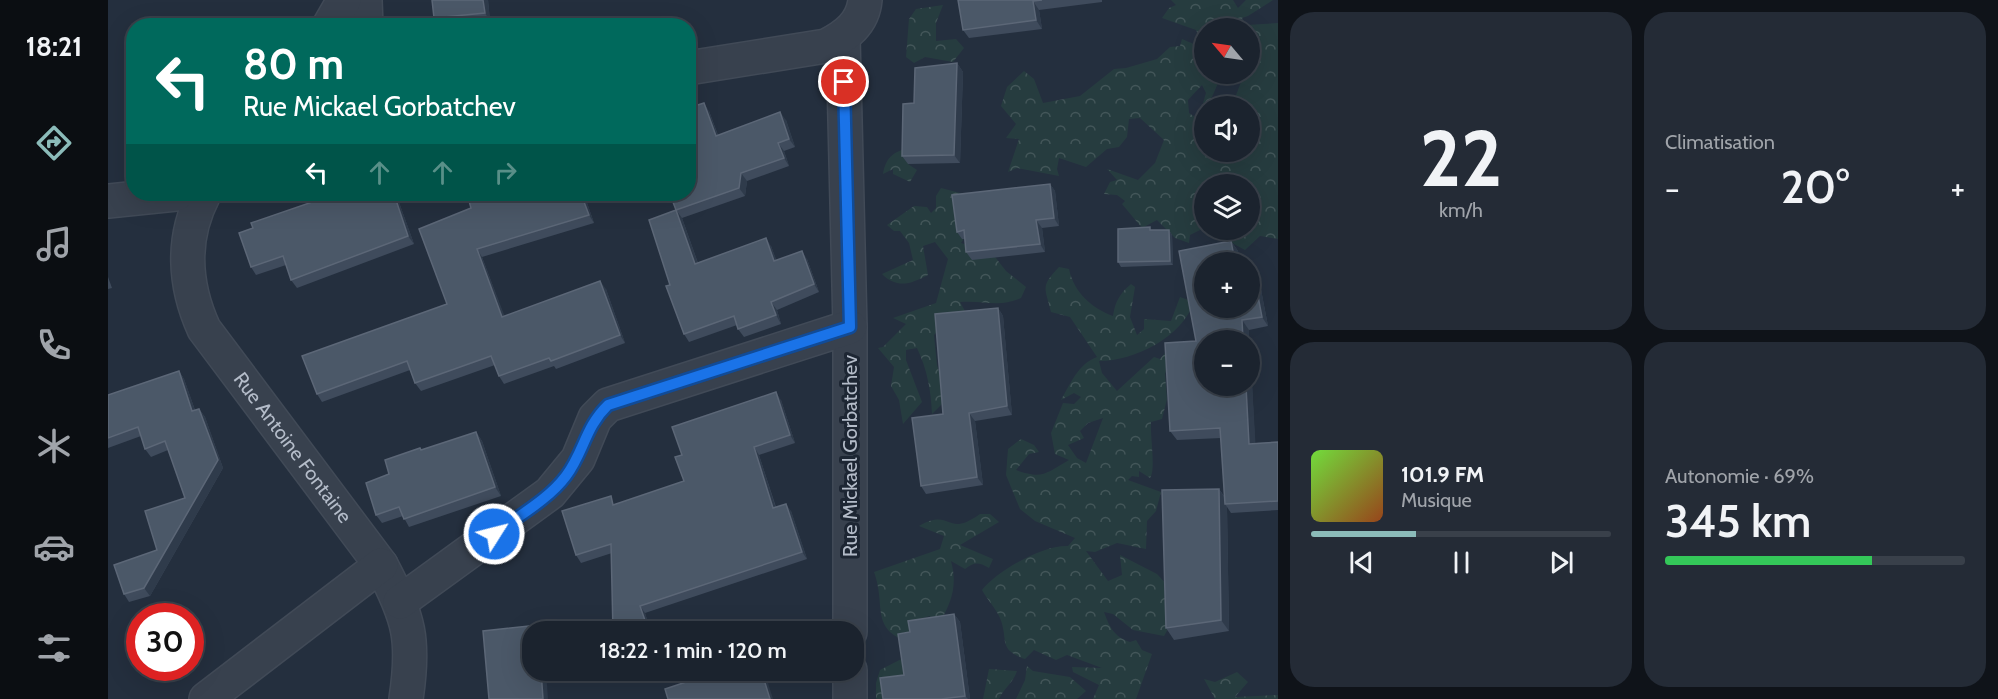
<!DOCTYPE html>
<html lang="fr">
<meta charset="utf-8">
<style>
body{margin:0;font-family:Cabin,sans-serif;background:#242b36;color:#f1f3f6;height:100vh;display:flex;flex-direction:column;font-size:22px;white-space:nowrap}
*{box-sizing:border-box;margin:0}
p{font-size:20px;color:#a0a4aa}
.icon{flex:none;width:33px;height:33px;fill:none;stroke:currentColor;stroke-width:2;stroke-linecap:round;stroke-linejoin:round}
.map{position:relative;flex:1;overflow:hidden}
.details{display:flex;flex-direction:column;gap:12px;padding:12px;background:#0f1319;width:720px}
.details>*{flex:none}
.guide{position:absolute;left:18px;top:18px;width:570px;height:183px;border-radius:24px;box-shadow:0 6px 24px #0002,0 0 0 2px #39404a;background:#00695c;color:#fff;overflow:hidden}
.needle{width:39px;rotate:299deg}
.controls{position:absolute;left:1086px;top:18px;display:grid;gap:12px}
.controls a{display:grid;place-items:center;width:66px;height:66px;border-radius:50%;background:#1b232e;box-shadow:0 6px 24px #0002,0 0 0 2px #39404a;font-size:30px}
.speed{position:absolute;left:18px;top:603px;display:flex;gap:12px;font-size:30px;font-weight:700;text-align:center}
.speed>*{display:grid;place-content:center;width:78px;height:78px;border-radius:50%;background:#1b232e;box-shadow:0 6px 24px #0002,0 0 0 2px #39404a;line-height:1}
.speed .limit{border:9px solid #d22;background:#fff;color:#111}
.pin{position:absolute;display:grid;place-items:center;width:51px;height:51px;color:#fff;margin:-26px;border:3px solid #fff;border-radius:50%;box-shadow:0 2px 6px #0007}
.me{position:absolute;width:66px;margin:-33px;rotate:54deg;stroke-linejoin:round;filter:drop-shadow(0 0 4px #0008)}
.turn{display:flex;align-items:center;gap:21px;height:126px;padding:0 18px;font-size:27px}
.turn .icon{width:78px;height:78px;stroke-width:2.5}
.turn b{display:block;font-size:42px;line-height:51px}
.lanes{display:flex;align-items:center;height:57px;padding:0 18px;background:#0003;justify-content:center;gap:30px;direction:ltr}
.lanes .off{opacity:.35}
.big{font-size:45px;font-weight:600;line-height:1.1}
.details .card{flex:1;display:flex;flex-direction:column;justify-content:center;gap:9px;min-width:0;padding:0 21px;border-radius:24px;background:#242b36}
.details .dial{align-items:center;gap:0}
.dial b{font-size:78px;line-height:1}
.song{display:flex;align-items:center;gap:18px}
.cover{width:72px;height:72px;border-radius:9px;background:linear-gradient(135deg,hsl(100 70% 55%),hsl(20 70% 35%))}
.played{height:6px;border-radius:3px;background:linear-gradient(90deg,#8bbbb9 35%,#39404a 35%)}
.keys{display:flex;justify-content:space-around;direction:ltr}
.heat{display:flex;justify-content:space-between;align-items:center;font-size:33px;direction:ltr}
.charge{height:9px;border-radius:4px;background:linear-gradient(90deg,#34c759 69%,#39404a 0)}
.details .tiles{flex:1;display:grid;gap:12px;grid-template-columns:repeat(2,1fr)}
.trip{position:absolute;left:414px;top:621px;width:342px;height:60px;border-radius:24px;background:#1b232e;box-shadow:0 6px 24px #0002,0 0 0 2px #39404a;font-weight:600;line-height:60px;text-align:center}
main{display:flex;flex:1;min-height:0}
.dock{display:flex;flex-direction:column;width:108px;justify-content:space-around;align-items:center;background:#0b0e12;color:#a0a4aa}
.dock .icon{width:42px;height:42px}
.dock .on{color:#8bbbb9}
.dock b{font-size:27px;color:#f1f3f6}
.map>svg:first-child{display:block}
.forest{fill:url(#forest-crowns);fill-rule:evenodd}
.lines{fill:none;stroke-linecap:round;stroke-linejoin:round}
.minor-casing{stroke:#414a57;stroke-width:36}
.minor{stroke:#38414e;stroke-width:33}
.wall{fill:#3f4b5c}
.shaded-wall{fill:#2f3b4b}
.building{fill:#4b5868;stroke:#5c6777;stroke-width:1.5}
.route-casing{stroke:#114b97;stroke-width:15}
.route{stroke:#1a73e8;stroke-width:10}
.labels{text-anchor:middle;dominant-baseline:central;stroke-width:6;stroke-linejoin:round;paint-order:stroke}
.street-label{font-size:20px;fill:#b4bcc9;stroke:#1d2633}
</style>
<main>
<nav class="dock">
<b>18:21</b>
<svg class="icon on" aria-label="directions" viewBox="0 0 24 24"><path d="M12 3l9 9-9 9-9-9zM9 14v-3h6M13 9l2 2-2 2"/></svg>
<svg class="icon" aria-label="music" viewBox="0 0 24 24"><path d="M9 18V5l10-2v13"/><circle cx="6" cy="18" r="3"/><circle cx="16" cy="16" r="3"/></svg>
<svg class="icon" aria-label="phone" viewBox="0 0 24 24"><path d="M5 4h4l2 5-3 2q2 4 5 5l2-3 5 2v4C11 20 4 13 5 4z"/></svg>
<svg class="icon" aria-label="climate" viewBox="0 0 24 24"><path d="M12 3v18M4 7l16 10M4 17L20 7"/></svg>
<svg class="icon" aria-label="car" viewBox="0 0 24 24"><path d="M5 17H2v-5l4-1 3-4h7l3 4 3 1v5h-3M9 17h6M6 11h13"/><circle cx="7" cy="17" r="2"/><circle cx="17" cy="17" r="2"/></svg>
<svg class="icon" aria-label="filters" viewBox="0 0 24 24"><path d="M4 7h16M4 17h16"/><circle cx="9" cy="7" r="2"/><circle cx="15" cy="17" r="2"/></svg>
</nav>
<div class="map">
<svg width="1170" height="699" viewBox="0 0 1170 699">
<defs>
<pattern id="forest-crowns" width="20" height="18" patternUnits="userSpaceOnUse" patternTransform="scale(1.5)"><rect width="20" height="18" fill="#263c3f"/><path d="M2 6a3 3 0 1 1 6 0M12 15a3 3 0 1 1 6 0" fill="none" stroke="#435659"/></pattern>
</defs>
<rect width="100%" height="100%" fill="#242f3e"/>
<!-- forest -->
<g class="forest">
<path d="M1063 0H1125L1130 8 1138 0H1165L1140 16 1134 18 1138 25 1170 23V239L1152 236 1137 250 1100 230H1142V184H1096V228L1082 235 1081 243 1067 238 1049 220 1034 228 1014 204 1017 201 1009 195 996 194 1002 182 1009 180 999 169 1030 180 1047 163 1056 140 1032 118 1021 119 1019 137 1011 147 999 149 978 167 951 158 949 169 951 176 909 168 900 172 911 139 898 138 908 124 893 106 899 87 916 71 926 79 935 103 972 96 1006 69 1018 68 1049 59 1062 47 1072 46 1074 39 1088 45 1095 44 1088 30 1054 18 1061 8 1068 5ZM1096 28H1142V74H1136L1124 106H1142V117L1152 123 1142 144V152H1096V123L1081 113 1080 100 1094 85 1098 93 1095 103 1100 106 1114 74H1096Z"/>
<path d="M835 5 828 23V41L848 39 856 48 845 62 817 57 806 63 798 57 801 19 808 9Z"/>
<path d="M804 147 800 164 809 170 802 182 785 174V169L775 174C778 156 787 151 804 147Z"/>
<path d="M833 188 856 194 875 211 853 243 884 253 898 271 918 287 913 298C892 308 876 300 852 302L857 311 836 324 826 335 829 365 840 398 824 414C823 390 819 369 809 348L798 350V360L814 402 795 424 791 400 783 386 786 367 770 348 775 347 798 324 785 318 828 303 840 259 827 242 815 246 820 275C803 284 789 289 774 274L805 260 801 243 792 231H786L779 225 806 206 819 207 823 213 828 208V196Z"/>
<path d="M951 267 961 269C966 293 984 308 1005 316 1007 302 1012 293 1023 284L1027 287 1022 317 1029 335 1036 329V319L1063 321 1072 297 1086 302C1074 337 1027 361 991 361L994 373 1009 391 1046 357 1052 359 1058 352 1062 358 1057 374 1059 399 1054 419 1043 422C1042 437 1048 470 1042 478L1031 471V477L1024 476 1020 480 1053 492 1048 511 1039 521 1038 549 1009 543 987 552 978 551 1000 581 1014 575 1012 555 1049 574 1063 589 1064 622 1056 636 1025 630 1005 614 996 612C1001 626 1006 637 1022 642L1028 640 1034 650 1044 654 1028 699H985L991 685 965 672 964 667 994 668 959 655 948 660 926 650 917 659C889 649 901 640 892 618 888 609 879 599 874 590 889 571 934 545 960 546L967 538 927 521 912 509 898 475 900 449 913 439 926 445 931 452 921 454 908 470C935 480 938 473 961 460L947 454 943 433 955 403 966 404 973 397 966 393 953 400C963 383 970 364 989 357L962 317 943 312C937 287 932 287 951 267ZM995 418 978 463 969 458 960 445 976 438 972 431 980 423Z"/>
<path d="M872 514H882L891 522 852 545 885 559 881 568C870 562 867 562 857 569L843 561C850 587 843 603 830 626L823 625 822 616 811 619 806 644C760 630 779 608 766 572L832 549 836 536 811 526C845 507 837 539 872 514Z"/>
<path d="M805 653 810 699H768V683L772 670Z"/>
<path d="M919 666 925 671 962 677 978 691 969 699H908L917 680Z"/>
<path d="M881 669 909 671C905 683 896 688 891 699H875Z"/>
<path d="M1129 672 1140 682 1127 697 1170 695V699H1107L1096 679 1107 682Z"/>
</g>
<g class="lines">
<!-- minor casing -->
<g class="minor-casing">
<g id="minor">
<path d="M257 0 258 26"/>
<path d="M221 26 236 0"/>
<path d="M735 37 742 327V632"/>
<path d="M580 68 718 46C738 36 755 23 757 0"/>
<path id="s1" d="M96 194C73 238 76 285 96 329L273 565C301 618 307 639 298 699"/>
<path d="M0 201 68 194"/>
<path d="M292 602 442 493 470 459 487 418 500 405 742 327"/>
<path d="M98 699 273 565"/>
<path d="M742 699V670"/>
</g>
</g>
<!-- minor -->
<use href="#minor" class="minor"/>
</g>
<!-- wall -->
<g class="wall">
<path d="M324 0H380L382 21 330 26 326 18Z"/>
<path d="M850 0H994V2L931 10 934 29 861 38 855 30Z"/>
<path d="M849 63 855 72 852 163 800 164 794 156 806 103Z"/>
<path d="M601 111 610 135 678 120 687 147 676 151 681 166 639 181 637 196 574 218 590 263 663 246 668 260 699 259 711 292 669 310 673 324 636 337 630 329 629 325 581 342 576 334 562 285 568 210Z"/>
<path d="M942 184 947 191 951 226 934 228 937 252 864 260 858 252 857 239H854L849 232Z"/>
<path d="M212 194H288L306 244 189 288 183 280 178 265 148 275 143 267 145 228 213 199Z"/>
<path d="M359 194H476L486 223 374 257 396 316 498 289 517 343 448 369 446 366 396 384 391 376 387 365 313 391 307 383 302 370 214 402 209 394 339 304 363 208Z"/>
<path d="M1044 230H1061L1064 235 1065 265 1013 267 1010 262Z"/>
<path d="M1123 241 1130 251 1132 262H1096V308H1142V265H1144L1150 274 1160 326 1141 330V340H1096V386H1142V346L1147 443 1170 442V510L1123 513 1119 507 1121 631 1066 640 1058 628 1054 490 1111 489 1116 496 1113 438 1069 440 1062 431 1057 343 1088 341 1071 251Z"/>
<path d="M0 277 4 288 0 289Z"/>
<path d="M890 308 895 316 904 415 867 421 875 485 818 494 813 486 835 414Z"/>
<path d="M71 371 76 379 87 410 91 409 97 417 115 468 42 596 21 602 16 594 49 550 77 498 60 450 43 457 37 449 33 436 0 448V395Z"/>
<path d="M673 400 687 443 651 455 668 507 683 511 699 559 537 613 543 632 504 553 473 563 468 555 508 505 576 481 574 455Z"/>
<path d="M368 432 374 441 393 496 301 527 295 516 274 523 268 515 281 474 312 448 313 450Z"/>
<path d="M846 614 852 622 862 699H775L796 675 802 632Z"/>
<path d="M506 670H540L511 679Z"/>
</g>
<!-- shaded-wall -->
<g class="shaded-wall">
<path d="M375 0H380L382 21 377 13Z"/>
<path d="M925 1 931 10 934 29 928 20Z"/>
<path d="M849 63 855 72 852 163 846 155Z"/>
<path d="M596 103 601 111 613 144 608 136Z"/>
<path d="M672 112 678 120 687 147 681 139Z"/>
<path d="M670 143 676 151 681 166 676 158Z"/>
<path d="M633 173 639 181 637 196 631 188Z"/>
<path d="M942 184 947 191 951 226 946 218Z"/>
<path d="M286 194H288L306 244 300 236Z"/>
<path d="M473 194H476L486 223 481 215Z"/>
<path d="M568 210 574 218 593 272 587 264Z"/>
<path d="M928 220 934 228 937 252 932 244Z"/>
<path d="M1061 230 1064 235 1065 265 1062 261Z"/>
<path d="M658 238 663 246 672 269 666 261Z"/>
<path d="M1123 241 1130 251 1132 262H1127Z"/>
<path d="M369 249 374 257 400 325 394 317Z"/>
<path d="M694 251 699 259 711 292 706 284Z"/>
<path d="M1144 265 1150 274 1160 326 1154 317Z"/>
<path d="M492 281 498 289 517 343 512 335Z"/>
<path d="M663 302 669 310 673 324 668 315Z"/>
<path d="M890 308 895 316 904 415 899 406Z"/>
<path d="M1134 320 1141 330V340H1135Z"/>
<path d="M1142 346 1148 453 1141 444 1138 386H1142Z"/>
<path d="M71 371 76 379 90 419 84 411Z"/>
<path d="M668 392 673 400 687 443 682 435Z"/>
<path d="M91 409 97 417 115 468 42 596 36 588 110 460Z"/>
<path d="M861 413 867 421 875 485 869 477Z"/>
<path d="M368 432 374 441 393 496 387 487Z"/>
<path d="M646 447 651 455 670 515 665 508Z"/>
<path d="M1111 489 1119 501 1117 504 1119 507 1121 631 1113 620Z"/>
<path d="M678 504 683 511 699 559 694 552Z"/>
<path d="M532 606 537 613 543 632H541Z"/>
<path d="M846 614 852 622 862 699H860L857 696Z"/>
<path d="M433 670H438L440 699H435Z"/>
<path d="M653 670H656L665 699H662Z"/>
</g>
<!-- building -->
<g class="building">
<path d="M324 0H375L377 13 326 18Z"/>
<path d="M850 0H934L925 1 928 20 855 30Z"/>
<path d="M849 63 846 155 794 156 795 104 806 103 807 68Z"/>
<path d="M596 103 608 136 672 112 681 139 670 143 676 158 633 173 631 188 568 210 587 264 658 238 666 261 694 251 706 284 663 302 668 315 630 329 626 316 576 334 558 286 562 285 541 220 568 210 562 194H580V108Z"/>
<path d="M942 184 946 218 928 220 932 244 858 252 856 230 849 232 844 195Z"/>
<path d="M212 194H286L300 236 183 280 175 256 143 267 131 233 145 228 143 223 213 199Z"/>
<path d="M359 194H473L481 215 369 249 394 317 492 281 512 335 443 361 441 358 391 376 383 356 307 383 299 361 209 394 194 356 339 304 311 229 363 208Z"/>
<path d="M1042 227V230H1061L1062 261 1010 262V229Z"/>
<path d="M1123 241 1127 262H1096V308H1142V265H1144L1154 317 1134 320 1135 340H1096V386H1138L1141 444 1170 442V501L1117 504 1112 428 1062 431 1057 343 1088 341 1071 251Z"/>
<path d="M890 308 899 406 861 413 869 477 813 486 804 418 835 414 827 314Z"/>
<path d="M71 371 84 411 91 409 110 460 36 588 16 594 6 565 49 550 37 511 77 498 57 441 37 449 30 427 0 438V395Z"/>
<path d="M668 392 682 435 646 447 665 508 678 504 694 552 532 606 541 632H505L503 544 468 555 454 511 503 496 505 505 576 481 567 457 574 455 564 427Z"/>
<path d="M368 432 387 487 296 519 291 507 268 515 258 483 281 474 277 460 312 448 313 450Z"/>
<path d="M1111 489 1113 620 1058 628 1054 490Z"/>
<path d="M846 614 857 696 833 699H775L772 678 796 675 790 634 802 632 800 621Z"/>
<path d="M430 625V632H424V670H433L435 699H381L375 631Z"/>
<path d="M614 670H653L662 699H560L557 689Z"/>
</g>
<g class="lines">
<!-- route casing -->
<g class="route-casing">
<path id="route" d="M386 534C410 516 440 500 458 476 476 452 477 427 500 405L742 327 736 82"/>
</g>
<!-- route -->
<use href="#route" class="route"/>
</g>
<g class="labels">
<!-- street labels -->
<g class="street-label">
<text stroke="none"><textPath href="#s1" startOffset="288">Rue Antoine Fontaine</textPath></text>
<text transform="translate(742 456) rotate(-90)">Rue Mickael Gorbatchev</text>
</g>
</g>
</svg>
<div class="controls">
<a><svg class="needle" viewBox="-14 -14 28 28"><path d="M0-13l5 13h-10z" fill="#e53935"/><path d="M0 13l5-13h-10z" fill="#a0a4aa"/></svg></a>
<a><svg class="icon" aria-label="sound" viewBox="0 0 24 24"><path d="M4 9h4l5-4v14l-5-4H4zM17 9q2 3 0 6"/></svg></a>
<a><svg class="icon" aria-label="layers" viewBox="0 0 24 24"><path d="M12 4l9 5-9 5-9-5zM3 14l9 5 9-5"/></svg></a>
<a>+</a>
<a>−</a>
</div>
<div class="speed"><div class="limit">30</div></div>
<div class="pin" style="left:736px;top:82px;background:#d93025"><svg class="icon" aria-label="arrive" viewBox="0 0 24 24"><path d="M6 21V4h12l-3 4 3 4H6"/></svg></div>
<svg class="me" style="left:386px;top:534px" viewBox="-20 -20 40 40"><circle r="17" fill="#1a73e8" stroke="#fff" stroke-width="3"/><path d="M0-11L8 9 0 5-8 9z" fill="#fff"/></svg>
<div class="trip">18:22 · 1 min · 120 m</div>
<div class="guide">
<div class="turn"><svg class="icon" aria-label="left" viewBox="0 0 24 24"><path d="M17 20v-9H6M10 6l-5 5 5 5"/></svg><div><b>80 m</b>Rue Mickael Gorbatchev</div></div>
<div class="lanes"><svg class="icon" aria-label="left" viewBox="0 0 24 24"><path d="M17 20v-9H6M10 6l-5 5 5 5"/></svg><svg class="icon off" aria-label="ahead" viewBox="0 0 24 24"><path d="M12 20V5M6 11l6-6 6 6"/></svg><svg class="icon off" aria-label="ahead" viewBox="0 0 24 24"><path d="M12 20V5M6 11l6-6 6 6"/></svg><svg class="icon off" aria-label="right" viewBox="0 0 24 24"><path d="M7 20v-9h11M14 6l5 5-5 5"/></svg></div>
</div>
</div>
<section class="details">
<div class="tiles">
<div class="card dial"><b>22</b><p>km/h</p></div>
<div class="card"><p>Climatisation</p>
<div class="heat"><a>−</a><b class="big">20°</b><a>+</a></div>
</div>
<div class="card">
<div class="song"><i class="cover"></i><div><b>101.9 FM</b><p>Musique</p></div></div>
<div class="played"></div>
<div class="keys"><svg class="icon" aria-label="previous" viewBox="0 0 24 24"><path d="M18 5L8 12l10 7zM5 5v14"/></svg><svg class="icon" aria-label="pause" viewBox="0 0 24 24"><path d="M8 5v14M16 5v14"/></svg><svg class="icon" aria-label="next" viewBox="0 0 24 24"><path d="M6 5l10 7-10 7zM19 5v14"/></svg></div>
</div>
<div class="card"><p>Autonomie · 69%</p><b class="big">345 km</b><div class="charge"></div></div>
</div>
</section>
</main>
